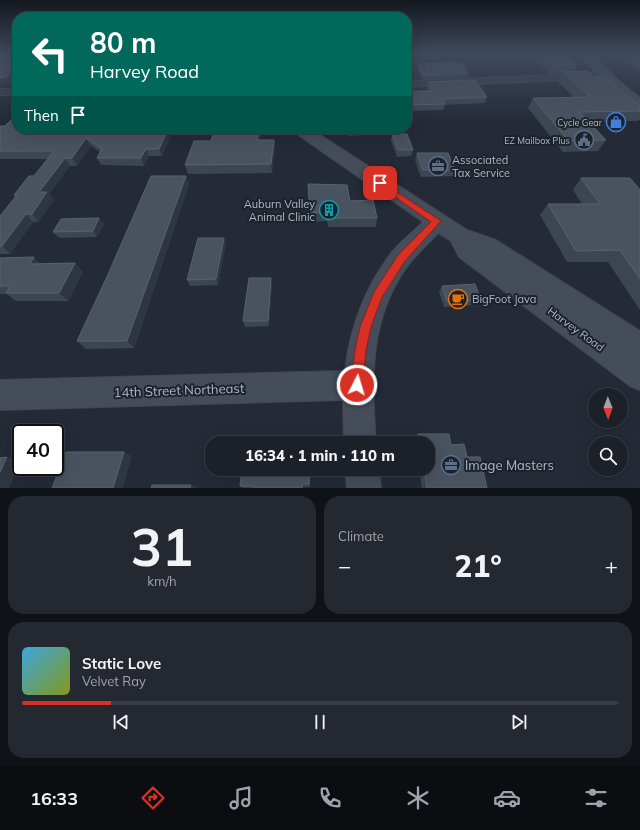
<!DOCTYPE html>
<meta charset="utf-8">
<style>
body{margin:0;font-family:Mulish,sans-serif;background:#242831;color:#f1f3f6;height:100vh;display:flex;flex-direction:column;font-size:15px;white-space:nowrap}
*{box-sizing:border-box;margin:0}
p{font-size:13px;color:#a0a3a8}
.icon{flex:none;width:22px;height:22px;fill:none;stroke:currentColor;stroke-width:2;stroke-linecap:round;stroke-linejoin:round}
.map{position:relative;height:488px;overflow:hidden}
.details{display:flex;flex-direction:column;gap:8px;padding:8px;background:#0f1217;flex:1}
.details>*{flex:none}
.hud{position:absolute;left:12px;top:12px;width:400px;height:122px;border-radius:16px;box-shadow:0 4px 16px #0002,0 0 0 1px #393e46;background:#00695c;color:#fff;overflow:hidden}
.needle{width:26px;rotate:179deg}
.controls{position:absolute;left:588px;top:388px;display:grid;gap:8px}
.controls a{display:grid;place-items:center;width:40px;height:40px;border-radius:50%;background:#1b2029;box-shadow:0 4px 16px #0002,0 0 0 1px #393e46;font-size:20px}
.speed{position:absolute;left:12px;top:424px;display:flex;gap:8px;font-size:20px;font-weight:700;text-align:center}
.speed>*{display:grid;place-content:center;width:52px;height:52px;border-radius:50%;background:#1b2029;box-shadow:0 4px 16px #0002,0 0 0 1px #393e46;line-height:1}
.speed .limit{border:2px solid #111;border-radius:6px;background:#fff;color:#111}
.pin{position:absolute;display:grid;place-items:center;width:34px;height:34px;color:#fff;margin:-17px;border-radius:8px;box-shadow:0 2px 6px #0006}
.me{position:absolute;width:44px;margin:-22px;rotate:5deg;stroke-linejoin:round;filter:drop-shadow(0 0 3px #0008)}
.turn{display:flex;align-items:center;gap:14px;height:84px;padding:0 12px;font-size:18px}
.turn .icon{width:52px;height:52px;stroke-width:2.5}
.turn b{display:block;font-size:28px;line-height:34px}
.then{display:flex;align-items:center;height:38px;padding:0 12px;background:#0003;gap:8px;font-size:15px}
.big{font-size:30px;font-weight:800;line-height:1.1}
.details .card{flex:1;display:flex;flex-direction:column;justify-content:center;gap:6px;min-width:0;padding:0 14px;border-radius:16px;background:#242831}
.details .dial{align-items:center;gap:0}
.dial b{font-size:52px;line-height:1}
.song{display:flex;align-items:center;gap:12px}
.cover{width:48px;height:48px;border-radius:6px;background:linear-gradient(135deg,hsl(200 70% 55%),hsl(70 70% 35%))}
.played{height:4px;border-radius:2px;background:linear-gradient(90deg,#d93025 15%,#393e46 15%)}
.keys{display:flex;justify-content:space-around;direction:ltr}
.heat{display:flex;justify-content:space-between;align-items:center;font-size:22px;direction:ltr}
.details .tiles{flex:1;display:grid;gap:8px;grid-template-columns:1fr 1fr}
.card:last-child{grid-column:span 2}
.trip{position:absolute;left:205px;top:436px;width:230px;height:40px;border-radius:16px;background:#1b2029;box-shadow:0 4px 16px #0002,0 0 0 1px #393e46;font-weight:800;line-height:40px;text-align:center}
.tab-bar{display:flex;height:64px;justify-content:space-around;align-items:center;background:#0b0d10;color:#a0a3a8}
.tab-bar .icon{width:28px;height:28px}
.tab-bar .current{color:#d93025}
.tab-bar b{font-size:18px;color:#f1f3f6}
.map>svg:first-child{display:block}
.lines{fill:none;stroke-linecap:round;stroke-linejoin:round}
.street-casing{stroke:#404751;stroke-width:2}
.secondary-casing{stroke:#404751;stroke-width:2}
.street{fill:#373d48;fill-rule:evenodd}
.secondary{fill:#454d5a;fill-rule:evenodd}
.wall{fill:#3c4653}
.shaded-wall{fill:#2d3642}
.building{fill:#49525f;stroke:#59626f}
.route{fill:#d93025;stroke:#8d1f18}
.labels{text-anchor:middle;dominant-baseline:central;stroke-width:4;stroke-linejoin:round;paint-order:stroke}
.far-poi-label{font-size:9px;fill:#b2b8c4;stroke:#1c232c;text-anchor:end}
.poi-label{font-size:11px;fill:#b2b8c4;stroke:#1c232c;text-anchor:start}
.street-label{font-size:11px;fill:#b2b8c4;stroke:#1c232c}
.near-street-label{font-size:13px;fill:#b2b8c4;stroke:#1c232c}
.near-poi-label{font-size:13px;fill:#b2b8c4;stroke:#1c232c;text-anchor:start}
</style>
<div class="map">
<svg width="640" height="488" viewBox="0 0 640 488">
<rect width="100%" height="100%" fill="#242b37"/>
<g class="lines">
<!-- street casing -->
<g class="street-casing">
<g id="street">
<path d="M0 54H8L0 59Z"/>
<path d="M607 73 611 74 612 76 611 78 407 87V81Z"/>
<rect x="0" y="89" width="17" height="6"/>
</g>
</g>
<!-- secondary casing -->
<g class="secondary-casing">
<g id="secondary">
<path d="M579 54H592L619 81 640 98V109L635 108 609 87Z"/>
<path d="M292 129H311L467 230 496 240 640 331V390L630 386 459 257 451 241 438 233C429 243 418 253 409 264 369 317 371 380 376 443H344L343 400 0 410V380L345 371C350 327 365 287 392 252 401 241 413 232 423 222L294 132Z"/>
<path d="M345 469H379L381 488H347Z"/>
</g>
</g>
<!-- street -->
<use href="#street" class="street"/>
<!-- secondary -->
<use href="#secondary" class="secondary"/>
</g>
<!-- wall -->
<g class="wall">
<path d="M533 54H565L577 65 574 71 594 77 640 106V119L638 121 589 122 606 140 598 151 563 152 528 108 533 98 574 97 558 82 563 73 550 74 532 56Z"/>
<path d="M613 54H640V72Z"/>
<path d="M418 64 468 73 467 77 423 79 417 68Z"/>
<path d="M428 82 487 97 485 103 445 105 443 110 407 111V91H428L427 88Z"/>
<path d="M0 126 17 129H174L162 156H149L144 166 101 165 97 158 100 152 91 146 77 166H70L49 194 54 200 38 222H33L10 254H0V216L15 197 14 195 34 176 48 159H0Z"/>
<path d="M215 129H262L260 140H274L275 148 272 173 188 174 185 165 211 141Z"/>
<path d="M347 129H365L364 135 348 136Z"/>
<path d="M392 134 413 150 411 156 397 157 391 140Z"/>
<path d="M417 153 455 170 453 176 421 177 415 160Z"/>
<path d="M186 176 189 185 134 348 86 349 77 341Z"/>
<path d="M581 178 640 190V310L608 262H567L540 215 548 204H582L573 190Z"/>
<path d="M308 184 350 201 377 218 376 227H328L327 221 310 222Z"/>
<path d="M99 218 104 224 97 237 59 238 53 232Z"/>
<path d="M224 238 226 244 218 285 190 286 187 280Z"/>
<path d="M0 258 40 264 75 263 83 272 68 301H16L7 294H0Z"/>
<path d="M271 278 272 284 269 326 245 327 243 321Z"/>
<path d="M442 286 481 300 477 305 444 307 439 292Z"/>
<path d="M418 434 451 445 467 457 487 488H422L419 469H428V443H415L414 439Z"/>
<path d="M310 469V487H303V488H243L240 486Z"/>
</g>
<!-- shaded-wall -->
<g class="shaded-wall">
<path d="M17 66V74L13 77 10 83 0 84V78L10 72Z"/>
<path d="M168 129H174L162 156 159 149Z"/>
<path d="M259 129H262L258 149 257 140Z"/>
<path d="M86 138 91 146 77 166 72 158Z"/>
<path d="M274 140 275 148 272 173 271 164Z"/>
<path d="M146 149 149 156 144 166 141 158Z"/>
<path d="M65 158 70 166 49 194 54 200 38 222 32 214 39 192Z"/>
<path d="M186 176 189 185 134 348 127 341Z"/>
<path d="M26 214 33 222 10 254 2 246Z"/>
<path d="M99 218 104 224 97 237 93 231Z"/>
<path d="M224 238 226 244 218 285 216 279Z"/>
<path d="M34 257 43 266 30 264Z"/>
<path d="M75 263 83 272 68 301 59 293Z"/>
<path d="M271 278 272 284 269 326 268 321Z"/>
<path d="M124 452 132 456 123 488H113Z"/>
<path d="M7 457 21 461 9 488H0V472Z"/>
<path d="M191 485 197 487V488H190Z"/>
</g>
<!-- building -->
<g class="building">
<path d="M3 54H17V66L10 72 6 77 0 78V57Z"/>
<path d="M542 54H565L577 65H554Z"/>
<path d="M633 54H640V58Z"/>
<path d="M461 62 468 73 423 75 418 64Z"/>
<path d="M587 71 594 77 603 76 640 106V111L579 112 606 140 569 141 533 98 590 97 563 72Z"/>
<path d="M475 80 487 97 442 99 445 104 407 105V91H433L428 82Z"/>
<path d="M17 114V129H168L159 149H146L141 158H97L102 149 86 138 72 158H65L39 192H47L32 214H26L2 246H0V216L17 195H14L29 176H34L54 151H0V126H5Z"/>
<path d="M215 129H259L257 140H274L271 164 185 165 194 141H211Z"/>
<path d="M349 129H365L349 130Z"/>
<path d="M392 134H407L413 150H398Z"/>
<path d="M417 153H448L455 170H423Z"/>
<path d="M151 176H186L127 341H77L106 279Z"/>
<path d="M581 178H630L640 190V279L620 250 576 251 548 204H600Z"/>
<path d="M308 184 347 185 350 201 373 200 377 218H328L327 212 310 213Z"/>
<path d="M99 218 93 231 53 232 61 219Z"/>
<path d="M198 238H224L216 279 187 280Z"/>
<path d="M34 257 30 264 75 263 59 293H6L11 286H0V258Z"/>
<path d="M249 278H271L268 321H243Z"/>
<path d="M475 284 481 300 447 302 442 286Z"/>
<path d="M418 434H449L451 445 464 444 467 457H480L487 488H427L424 469H428V443H420Z"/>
<path d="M310 441V443H258V442Z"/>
<path d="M66 452H124L113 488H52Z"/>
<path d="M7 457 0 472V458Z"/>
<path d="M242 469H310L309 484H302V488H253L254 486H240Z"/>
<path d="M152 485H191L190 488H151Z"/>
</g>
<!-- sky -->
<linearGradient id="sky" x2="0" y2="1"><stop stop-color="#14181e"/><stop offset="0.44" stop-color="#3f4a5e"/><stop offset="1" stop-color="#3f4a5e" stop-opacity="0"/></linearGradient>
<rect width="640" height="122" fill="url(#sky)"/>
<!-- route -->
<path class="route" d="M380 181 441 221 405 261 382 297 371 327 366 350 363 385 361 389 357 391 353 389 351 385 355 350 360 327 374 292 398 255 431 222 378 185V182Z"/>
<!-- icons -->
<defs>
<g id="shop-ring" transform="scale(1)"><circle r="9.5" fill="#1c232c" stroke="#3f7fe0" stroke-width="1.5"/><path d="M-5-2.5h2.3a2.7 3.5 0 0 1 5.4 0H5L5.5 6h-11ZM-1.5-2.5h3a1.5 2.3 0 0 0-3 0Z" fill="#3f7fe0"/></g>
<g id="civic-ring" transform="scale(1)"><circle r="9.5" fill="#1c232c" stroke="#5c6f8a" stroke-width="1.5"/><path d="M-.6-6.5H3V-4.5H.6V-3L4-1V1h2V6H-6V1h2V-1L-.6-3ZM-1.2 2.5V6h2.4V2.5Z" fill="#5c6f8a"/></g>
<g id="office-ring" transform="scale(1)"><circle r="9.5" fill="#1c232c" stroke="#5c6f8a" stroke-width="1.5"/><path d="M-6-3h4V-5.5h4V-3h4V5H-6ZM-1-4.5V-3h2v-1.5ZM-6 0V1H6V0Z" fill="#5c6f8a"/></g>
<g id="building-ring" transform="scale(1)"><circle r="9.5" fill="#1c232c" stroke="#0f9aa8" stroke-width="1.5"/><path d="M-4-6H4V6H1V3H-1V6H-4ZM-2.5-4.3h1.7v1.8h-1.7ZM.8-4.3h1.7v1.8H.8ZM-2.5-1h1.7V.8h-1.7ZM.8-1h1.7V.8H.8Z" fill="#0f9aa8"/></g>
<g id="cafe-ring" transform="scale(1)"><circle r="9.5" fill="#1c232c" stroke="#e8710a" stroke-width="1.5"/><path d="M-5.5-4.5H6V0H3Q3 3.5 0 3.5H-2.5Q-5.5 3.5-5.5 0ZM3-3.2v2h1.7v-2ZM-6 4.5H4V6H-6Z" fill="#e8710a"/></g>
</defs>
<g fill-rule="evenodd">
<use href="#shop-ring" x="616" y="122"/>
<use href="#civic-ring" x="584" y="140"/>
<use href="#office-ring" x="438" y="166"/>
<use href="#building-ring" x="329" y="210"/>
<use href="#cafe-ring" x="458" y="299"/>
<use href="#office-ring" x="451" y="465"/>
</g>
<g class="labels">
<!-- far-poi labels -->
<g class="far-poi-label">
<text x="602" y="122">Cycle Gear</text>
<text x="570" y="140">EZ Mailbox Plus</text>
</g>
<!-- poi labels -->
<g class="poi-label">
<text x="452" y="160">Associated<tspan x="452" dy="13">Tax Service</tspan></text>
<text x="315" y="204" text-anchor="end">Auburn Valley<tspan x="315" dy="13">Animal Clinic</tspan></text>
<text x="472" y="299">BigFoot Java</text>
</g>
<!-- street labels -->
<g class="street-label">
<text transform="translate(576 329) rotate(36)">Harvey Road</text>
</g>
<!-- near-street labels -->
<g class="near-street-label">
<text transform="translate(179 390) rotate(-2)">14th Street Northeast</text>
</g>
<!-- near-poi labels -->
<g class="near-poi-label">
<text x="465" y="465">Image Masters</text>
</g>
</g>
</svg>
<div class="controls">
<a><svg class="needle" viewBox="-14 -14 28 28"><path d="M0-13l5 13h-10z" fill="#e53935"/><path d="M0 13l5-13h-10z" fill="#a0a3a8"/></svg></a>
<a><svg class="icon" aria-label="search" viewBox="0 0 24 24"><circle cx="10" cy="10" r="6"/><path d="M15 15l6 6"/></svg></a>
</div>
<div class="speed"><div class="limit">40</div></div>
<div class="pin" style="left:380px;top:183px;background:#d93025"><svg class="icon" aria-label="arrive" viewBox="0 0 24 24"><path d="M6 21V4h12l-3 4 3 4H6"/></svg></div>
<svg class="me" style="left:357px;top:385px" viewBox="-20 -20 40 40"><circle r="17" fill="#d93025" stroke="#fff" stroke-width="3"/><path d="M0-11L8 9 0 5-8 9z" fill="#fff"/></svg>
<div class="trip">16:34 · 1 min · 110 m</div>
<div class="hud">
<div class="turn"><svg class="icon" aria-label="left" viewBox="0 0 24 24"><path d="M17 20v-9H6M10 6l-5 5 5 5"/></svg><div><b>80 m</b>Harvey Road</div></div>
<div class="then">Then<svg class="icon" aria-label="arrive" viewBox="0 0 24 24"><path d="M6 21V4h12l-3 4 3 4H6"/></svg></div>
</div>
</div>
<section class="details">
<div class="tiles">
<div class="card dial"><b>31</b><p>km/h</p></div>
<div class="card"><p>Climate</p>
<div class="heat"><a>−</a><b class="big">21°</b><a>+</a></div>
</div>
<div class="card">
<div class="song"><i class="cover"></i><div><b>Static Love</b><p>Velvet Ray</p></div></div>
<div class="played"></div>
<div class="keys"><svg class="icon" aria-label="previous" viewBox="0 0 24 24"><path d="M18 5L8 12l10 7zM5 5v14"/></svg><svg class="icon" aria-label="pause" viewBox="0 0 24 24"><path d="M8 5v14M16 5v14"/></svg><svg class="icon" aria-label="next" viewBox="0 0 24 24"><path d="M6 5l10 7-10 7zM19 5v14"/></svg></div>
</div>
</div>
</section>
<nav class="tab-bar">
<b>16:33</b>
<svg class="icon current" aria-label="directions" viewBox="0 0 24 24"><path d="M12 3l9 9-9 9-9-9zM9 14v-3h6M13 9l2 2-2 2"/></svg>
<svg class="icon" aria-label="music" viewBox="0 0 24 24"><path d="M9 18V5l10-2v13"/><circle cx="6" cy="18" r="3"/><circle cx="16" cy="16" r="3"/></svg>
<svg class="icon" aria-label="phone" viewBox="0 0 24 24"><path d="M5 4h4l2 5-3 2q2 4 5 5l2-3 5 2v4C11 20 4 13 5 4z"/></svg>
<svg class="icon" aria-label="climate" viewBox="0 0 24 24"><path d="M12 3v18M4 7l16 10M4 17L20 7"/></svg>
<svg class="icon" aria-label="car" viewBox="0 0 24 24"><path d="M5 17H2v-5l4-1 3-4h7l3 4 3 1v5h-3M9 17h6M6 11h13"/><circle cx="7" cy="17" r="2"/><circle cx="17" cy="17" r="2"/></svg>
<svg class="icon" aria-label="filters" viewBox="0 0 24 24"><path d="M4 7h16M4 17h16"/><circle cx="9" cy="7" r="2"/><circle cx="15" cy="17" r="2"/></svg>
</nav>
